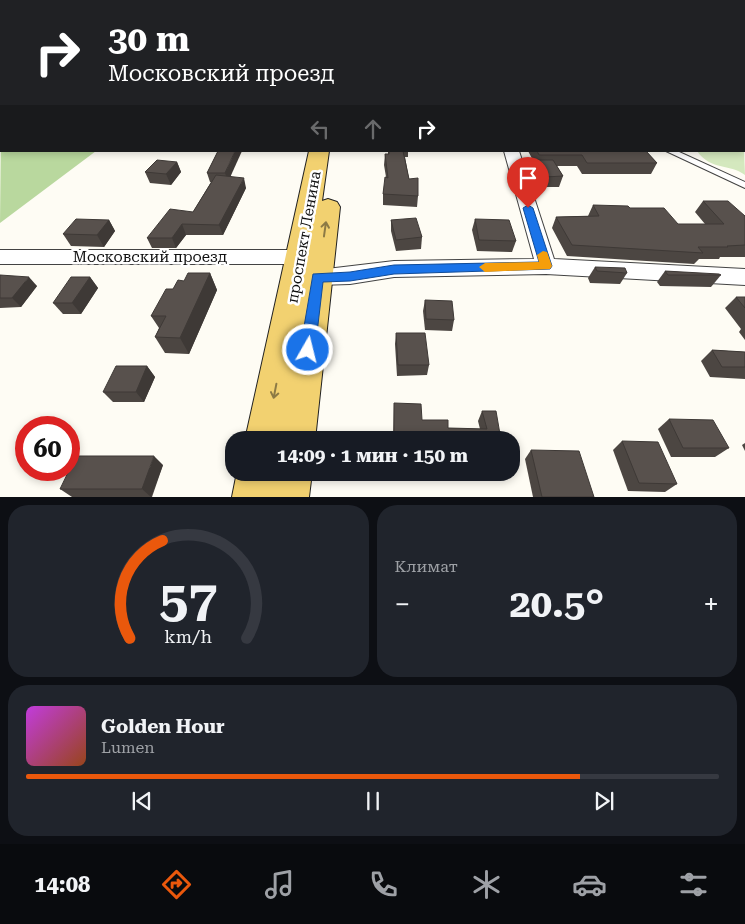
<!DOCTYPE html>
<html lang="ru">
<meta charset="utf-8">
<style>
body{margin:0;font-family:"Roboto Serif",serif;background:#20242c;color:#f1f3f6;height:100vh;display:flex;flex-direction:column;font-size:19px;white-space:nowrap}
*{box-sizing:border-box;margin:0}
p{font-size:16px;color:#9ea1a6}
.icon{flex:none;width:28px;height:28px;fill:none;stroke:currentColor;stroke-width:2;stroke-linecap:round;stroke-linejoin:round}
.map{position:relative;height:497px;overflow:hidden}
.side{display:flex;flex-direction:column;gap:8px;padding:8px;background:#0d0f14;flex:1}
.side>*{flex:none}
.banner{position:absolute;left:0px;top:0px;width:745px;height:152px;box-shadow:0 2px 8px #0003;background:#202124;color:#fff;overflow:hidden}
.speed{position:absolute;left:15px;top:416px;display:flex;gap:10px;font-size:25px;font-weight:700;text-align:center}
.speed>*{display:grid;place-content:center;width:65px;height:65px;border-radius:50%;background:#171b24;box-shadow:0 2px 8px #0003;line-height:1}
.speed .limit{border:8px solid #d22;background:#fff;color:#111}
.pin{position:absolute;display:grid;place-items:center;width:42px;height:42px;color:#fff;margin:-51px -21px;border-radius:50% 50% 50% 0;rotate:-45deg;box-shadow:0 0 5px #0007}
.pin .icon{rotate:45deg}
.me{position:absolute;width:55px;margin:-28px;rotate:8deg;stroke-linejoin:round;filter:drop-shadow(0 0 4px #0008)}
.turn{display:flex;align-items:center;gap:18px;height:105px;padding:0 25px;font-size:22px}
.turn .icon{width:65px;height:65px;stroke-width:2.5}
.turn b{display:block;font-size:35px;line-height:42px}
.lanes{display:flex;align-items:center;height:48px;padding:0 25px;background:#0003;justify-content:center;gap:25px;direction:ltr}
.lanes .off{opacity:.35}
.big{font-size:38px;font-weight:700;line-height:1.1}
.side .widget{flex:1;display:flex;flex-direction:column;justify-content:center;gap:8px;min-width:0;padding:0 18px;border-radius:20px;background:#20242c}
.side .dial{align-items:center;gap:0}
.dial svg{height:130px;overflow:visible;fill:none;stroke:#363941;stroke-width:7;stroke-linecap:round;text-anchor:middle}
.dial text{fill:#f1f3f6;stroke:none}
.song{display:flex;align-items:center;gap:15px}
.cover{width:60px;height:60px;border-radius:8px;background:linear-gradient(135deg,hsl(290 70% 55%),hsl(20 70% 35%))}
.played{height:5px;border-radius:2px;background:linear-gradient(90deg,#ea580c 80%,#363941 80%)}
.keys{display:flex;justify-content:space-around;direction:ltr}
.heat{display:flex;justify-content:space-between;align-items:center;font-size:28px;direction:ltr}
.side .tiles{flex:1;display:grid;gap:8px;grid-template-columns:1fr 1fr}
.widget:last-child{grid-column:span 2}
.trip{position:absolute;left:225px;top:431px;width:295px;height:50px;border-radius:20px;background:#171b24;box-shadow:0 2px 8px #0003;font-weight:700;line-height:50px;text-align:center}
.tab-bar{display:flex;height:80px;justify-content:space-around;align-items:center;background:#090b0e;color:#9ea1a6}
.tab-bar .icon{width:35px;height:35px}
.tab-bar .on{color:#ea580c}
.tab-bar b{font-size:22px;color:#f1f3f6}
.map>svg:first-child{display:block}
.green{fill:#d4e8be}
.forest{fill:#b9d89e}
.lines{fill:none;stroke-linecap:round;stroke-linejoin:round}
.lane-casing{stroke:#434343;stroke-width:2}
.street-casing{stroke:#434343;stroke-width:2}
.primary-casing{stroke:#212121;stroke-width:2}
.lane{fill:#fff;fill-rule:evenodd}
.street{fill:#fff;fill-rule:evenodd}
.primary{fill:#f2d170;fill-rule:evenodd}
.wall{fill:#4c4642}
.shaded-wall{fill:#3e3936}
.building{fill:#58514d;stroke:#3e3936}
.oneway{stroke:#8c7a45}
.route{fill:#1a73e8;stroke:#114b97}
.slow{fill:#f59e0b}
.labels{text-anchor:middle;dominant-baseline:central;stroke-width:5;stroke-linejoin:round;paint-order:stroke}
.street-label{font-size:15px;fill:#101010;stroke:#fff}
</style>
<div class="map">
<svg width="745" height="497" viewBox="0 0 745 497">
<rect width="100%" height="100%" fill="#fefcf4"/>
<!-- green -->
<path class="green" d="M744 150 745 175C729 163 711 171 697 151Z"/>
<!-- forest -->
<path class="forest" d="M1 125V151H96L0 223Z"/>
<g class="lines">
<!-- lane casing -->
<g class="lane-casing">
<path id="lane" d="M666 151H677L745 182V188Z"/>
</g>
<!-- street casing -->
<g class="street-casing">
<g id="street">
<path d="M504 151H519L554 259 745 269V285L546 274 394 277 350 284 318 285 310 283 307 277 310 271 394 261 534 259Z"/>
<path d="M0 250H301L308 252 311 257 308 262 301 264H0Z"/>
</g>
</g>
<!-- primary casing -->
<g class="primary-casing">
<g id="primary">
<path d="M309 151H329L322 201 328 199 337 202 340 207 315 440H245Z"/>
<path d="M237 472H312L309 497H232Z"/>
</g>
</g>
<!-- lane -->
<use href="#lane" class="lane"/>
<!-- street -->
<use href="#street" class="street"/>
<!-- primary -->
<use href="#primary" class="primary"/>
</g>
<!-- wall -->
<g class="wall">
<rect x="744" y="72" width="1" height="31"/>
<path d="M218 151 231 176 246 188 223 235H186L176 248H152L147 238 193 212 211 182H210L207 173Z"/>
<path d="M388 151H408V157H405L409 179 418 196 417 207 383 205V194L386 177 384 165 385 154H388Z"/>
<path d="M528 151H646L657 163 651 174H582L577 166H557L563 176 559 187H541L532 171 535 164Z"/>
<path d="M177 162 181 172 171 185 150 183 145 172Z"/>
<path d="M703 201 745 216V257H720L719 259H699L694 264 567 256 552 228 556 217 588 216 593 205 630 208 678 224H705L695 212Z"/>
<path d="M475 219 516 241 512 252 477 251 472 230Z"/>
<path d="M109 220 115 231 104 247 71 246 63 234Z"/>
<path d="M391 220 422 237 421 249 396 251 391 231Z"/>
<path d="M595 267 627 273 620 284 590 283 588 278Z"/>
<path d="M665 271 721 275 711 287 660 286 657 282Z"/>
<path d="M210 273 217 290 189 354 165 353 155 337 159 328 151 316 173 289 184 281Z"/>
<path d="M0 275 37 286 21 307 0 308Z"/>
<path d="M90 277 98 288 81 314H63L53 303Z"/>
<path d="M736 297H745V340L739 332 741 329 725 308Z"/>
<path d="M425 300 454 320 452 331 425 330 423 311Z"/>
<path d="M396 333 429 365 427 375 397 376 395 344Z"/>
<path d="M712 350 745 352V379L710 377 701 361Z"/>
<path d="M147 366 155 377 144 402H113L103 392Z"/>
<path d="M394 403 422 420 448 428 480 429 478 421 482 411 501 440H393Z"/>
<path d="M669 419 729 448 715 457H671L658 429Z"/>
<path d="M622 441 677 484 665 492 628 491 613 450Z"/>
<path d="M745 443V451L742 445Z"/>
<path d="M531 450 594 497H533L525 459Z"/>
<path d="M163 465 152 497H72L60 489Z"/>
</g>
<!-- shaded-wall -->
<g class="shaded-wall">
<path d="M235 151H242L228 182 225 173Z"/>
<path d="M177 162 181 172 171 185 166 174Z"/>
<path d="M244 178 246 188 223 235 219 225Z"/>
<path d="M109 220 115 231 104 247 97 235Z"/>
<path d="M182 224 186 235 176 248 172 238Z"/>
<path d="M210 273 217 290 189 354 180 338Z"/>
<path d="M29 277 37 286 21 307 12 298Z"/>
<path d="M90 277 98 288 81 314 72 303Z"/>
<path d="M147 366 155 377 144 402 136 392Z"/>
<path d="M154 456 163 465 151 497 142 489Z"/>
</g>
<!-- building -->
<g class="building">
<path d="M744 72H745V92L744 91Z"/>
<path d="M218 151H235L225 173H207Z"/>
<path d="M389 151H403L409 179 418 178V196L383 194 385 177 388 178 385 154H389Z"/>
<path d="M537 151H646L657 163H587L582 155H539Z"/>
<path d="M157 160 177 162 166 174 145 172Z"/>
<path d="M536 160H553L563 176 545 177Z"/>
<path d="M216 175 244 178 219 225 182 224 172 238H147L170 209 193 212Z"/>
<path d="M703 201H728L745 216V245L727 246 728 247H698L703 253 572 245 556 217 599 216 593 205 628 206 630 208H664L678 224H724Z"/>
<path d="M416 218 422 237 396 240 391 220Z"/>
<path d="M76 219 109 220 97 235 63 234Z"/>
<path d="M475 219 509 220 516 241 479 240Z"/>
<path d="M595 267 625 268 627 273 597 271Z"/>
<path d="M665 271 719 274 721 275H668Z"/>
<path d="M188 273H210L180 338 155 337 166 316H151L166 289H173L178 280 184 281Z"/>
<path d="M0 275 29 277 12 298H0Z"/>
<path d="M71 277H90L72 303H53Z"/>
<path d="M736 297H745V308Z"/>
<path d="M425 300 452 301 454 320 426 319Z"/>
<path d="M396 333H425L429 365H398Z"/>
<path d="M712 350 745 352V367H722Z"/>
<path d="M116 366H147L136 392H103Z"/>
<path d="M394 403 421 404 422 420H448V428L487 429 482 411H496L501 440H394Z"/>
<path d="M669 419 713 420 729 448H683Z"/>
<path d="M622 441 658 442 677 484 639 483Z"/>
<path d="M531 450 579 451 594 497H542Z"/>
<path d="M76 456H154L142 489H60Z"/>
</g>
<!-- one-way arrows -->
<defs><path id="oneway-shaft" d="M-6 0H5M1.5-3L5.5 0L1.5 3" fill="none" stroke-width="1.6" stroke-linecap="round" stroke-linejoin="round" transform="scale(1.25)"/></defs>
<g class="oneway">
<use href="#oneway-shaft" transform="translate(325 229) rotate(-82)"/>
<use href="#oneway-shaft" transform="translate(275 391) rotate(101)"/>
</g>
<!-- sky -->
<linearGradient id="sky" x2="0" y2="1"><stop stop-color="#96c5ed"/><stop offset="0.51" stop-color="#fffefa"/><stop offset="1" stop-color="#fffefa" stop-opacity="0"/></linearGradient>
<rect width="745" height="142" fill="url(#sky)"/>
<!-- route -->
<path class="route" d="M528 205 533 208 552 266 550 269 394 274 350 281 323 282 315 350 313 354 308 356 303 354 300 350 313 274 350 272 394 265 539 262 523 208Z"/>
<!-- slow -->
<path class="slow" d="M543 251 547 252 552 266 550 269 485 272 479 267 485 263 539 262 537 255Z"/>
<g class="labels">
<!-- street labels -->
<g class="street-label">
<text transform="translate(304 237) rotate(-80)">проспект Ленина</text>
<text x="150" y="257">Московский проезд</text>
</g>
</g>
</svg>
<div class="speed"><div class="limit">60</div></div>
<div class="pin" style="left:528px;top:208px;background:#d93025"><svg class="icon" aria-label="arrive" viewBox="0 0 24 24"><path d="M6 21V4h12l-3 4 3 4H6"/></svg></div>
<svg class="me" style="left:308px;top:350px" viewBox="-20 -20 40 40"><circle r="17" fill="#1a73e8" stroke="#fff" stroke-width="3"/><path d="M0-11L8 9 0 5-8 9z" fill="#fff"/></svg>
<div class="trip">14:09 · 1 мин · 150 m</div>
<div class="banner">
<div class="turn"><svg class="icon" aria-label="right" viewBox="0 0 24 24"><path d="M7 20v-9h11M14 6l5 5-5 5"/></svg><div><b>30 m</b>Московский проезд</div></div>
<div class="lanes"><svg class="icon off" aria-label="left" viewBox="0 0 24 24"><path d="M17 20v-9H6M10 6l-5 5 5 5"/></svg><svg class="icon off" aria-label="ahead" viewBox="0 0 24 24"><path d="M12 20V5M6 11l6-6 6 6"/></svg><svg class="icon" aria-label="right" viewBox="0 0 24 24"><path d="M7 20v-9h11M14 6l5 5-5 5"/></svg></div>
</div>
</div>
<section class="side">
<div class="tiles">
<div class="widget dial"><svg viewBox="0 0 100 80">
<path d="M14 69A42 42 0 1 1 86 69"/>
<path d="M14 69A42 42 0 0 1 34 9" stroke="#ea580c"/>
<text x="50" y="56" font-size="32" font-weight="700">57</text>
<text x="50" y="72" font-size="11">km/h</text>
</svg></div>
<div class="widget"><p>Климат</p>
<div class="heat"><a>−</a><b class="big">20.5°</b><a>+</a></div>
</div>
<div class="widget">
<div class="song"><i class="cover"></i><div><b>Golden Hour</b><p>Lumen</p></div></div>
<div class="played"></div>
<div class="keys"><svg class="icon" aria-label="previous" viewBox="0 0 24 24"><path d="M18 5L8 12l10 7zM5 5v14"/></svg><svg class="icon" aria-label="pause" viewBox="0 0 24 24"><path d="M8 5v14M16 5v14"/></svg><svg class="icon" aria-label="next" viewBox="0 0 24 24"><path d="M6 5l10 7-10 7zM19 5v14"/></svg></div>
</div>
</div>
</section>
<nav class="tab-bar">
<b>14:08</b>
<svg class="icon on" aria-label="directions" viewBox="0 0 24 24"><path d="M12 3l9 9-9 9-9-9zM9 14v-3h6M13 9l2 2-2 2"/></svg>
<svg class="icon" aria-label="music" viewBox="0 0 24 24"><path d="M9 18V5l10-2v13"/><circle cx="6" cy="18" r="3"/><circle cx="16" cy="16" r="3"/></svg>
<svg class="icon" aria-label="phone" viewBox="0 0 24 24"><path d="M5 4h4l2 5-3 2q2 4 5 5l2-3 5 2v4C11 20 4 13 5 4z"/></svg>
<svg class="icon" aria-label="climate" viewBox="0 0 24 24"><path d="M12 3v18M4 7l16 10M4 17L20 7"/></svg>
<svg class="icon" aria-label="car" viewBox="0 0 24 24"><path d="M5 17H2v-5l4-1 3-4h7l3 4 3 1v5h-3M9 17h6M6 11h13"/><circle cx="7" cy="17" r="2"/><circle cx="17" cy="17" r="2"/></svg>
<svg class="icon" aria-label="filters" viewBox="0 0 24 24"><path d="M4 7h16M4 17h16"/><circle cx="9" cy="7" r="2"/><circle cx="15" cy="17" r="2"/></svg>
</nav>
